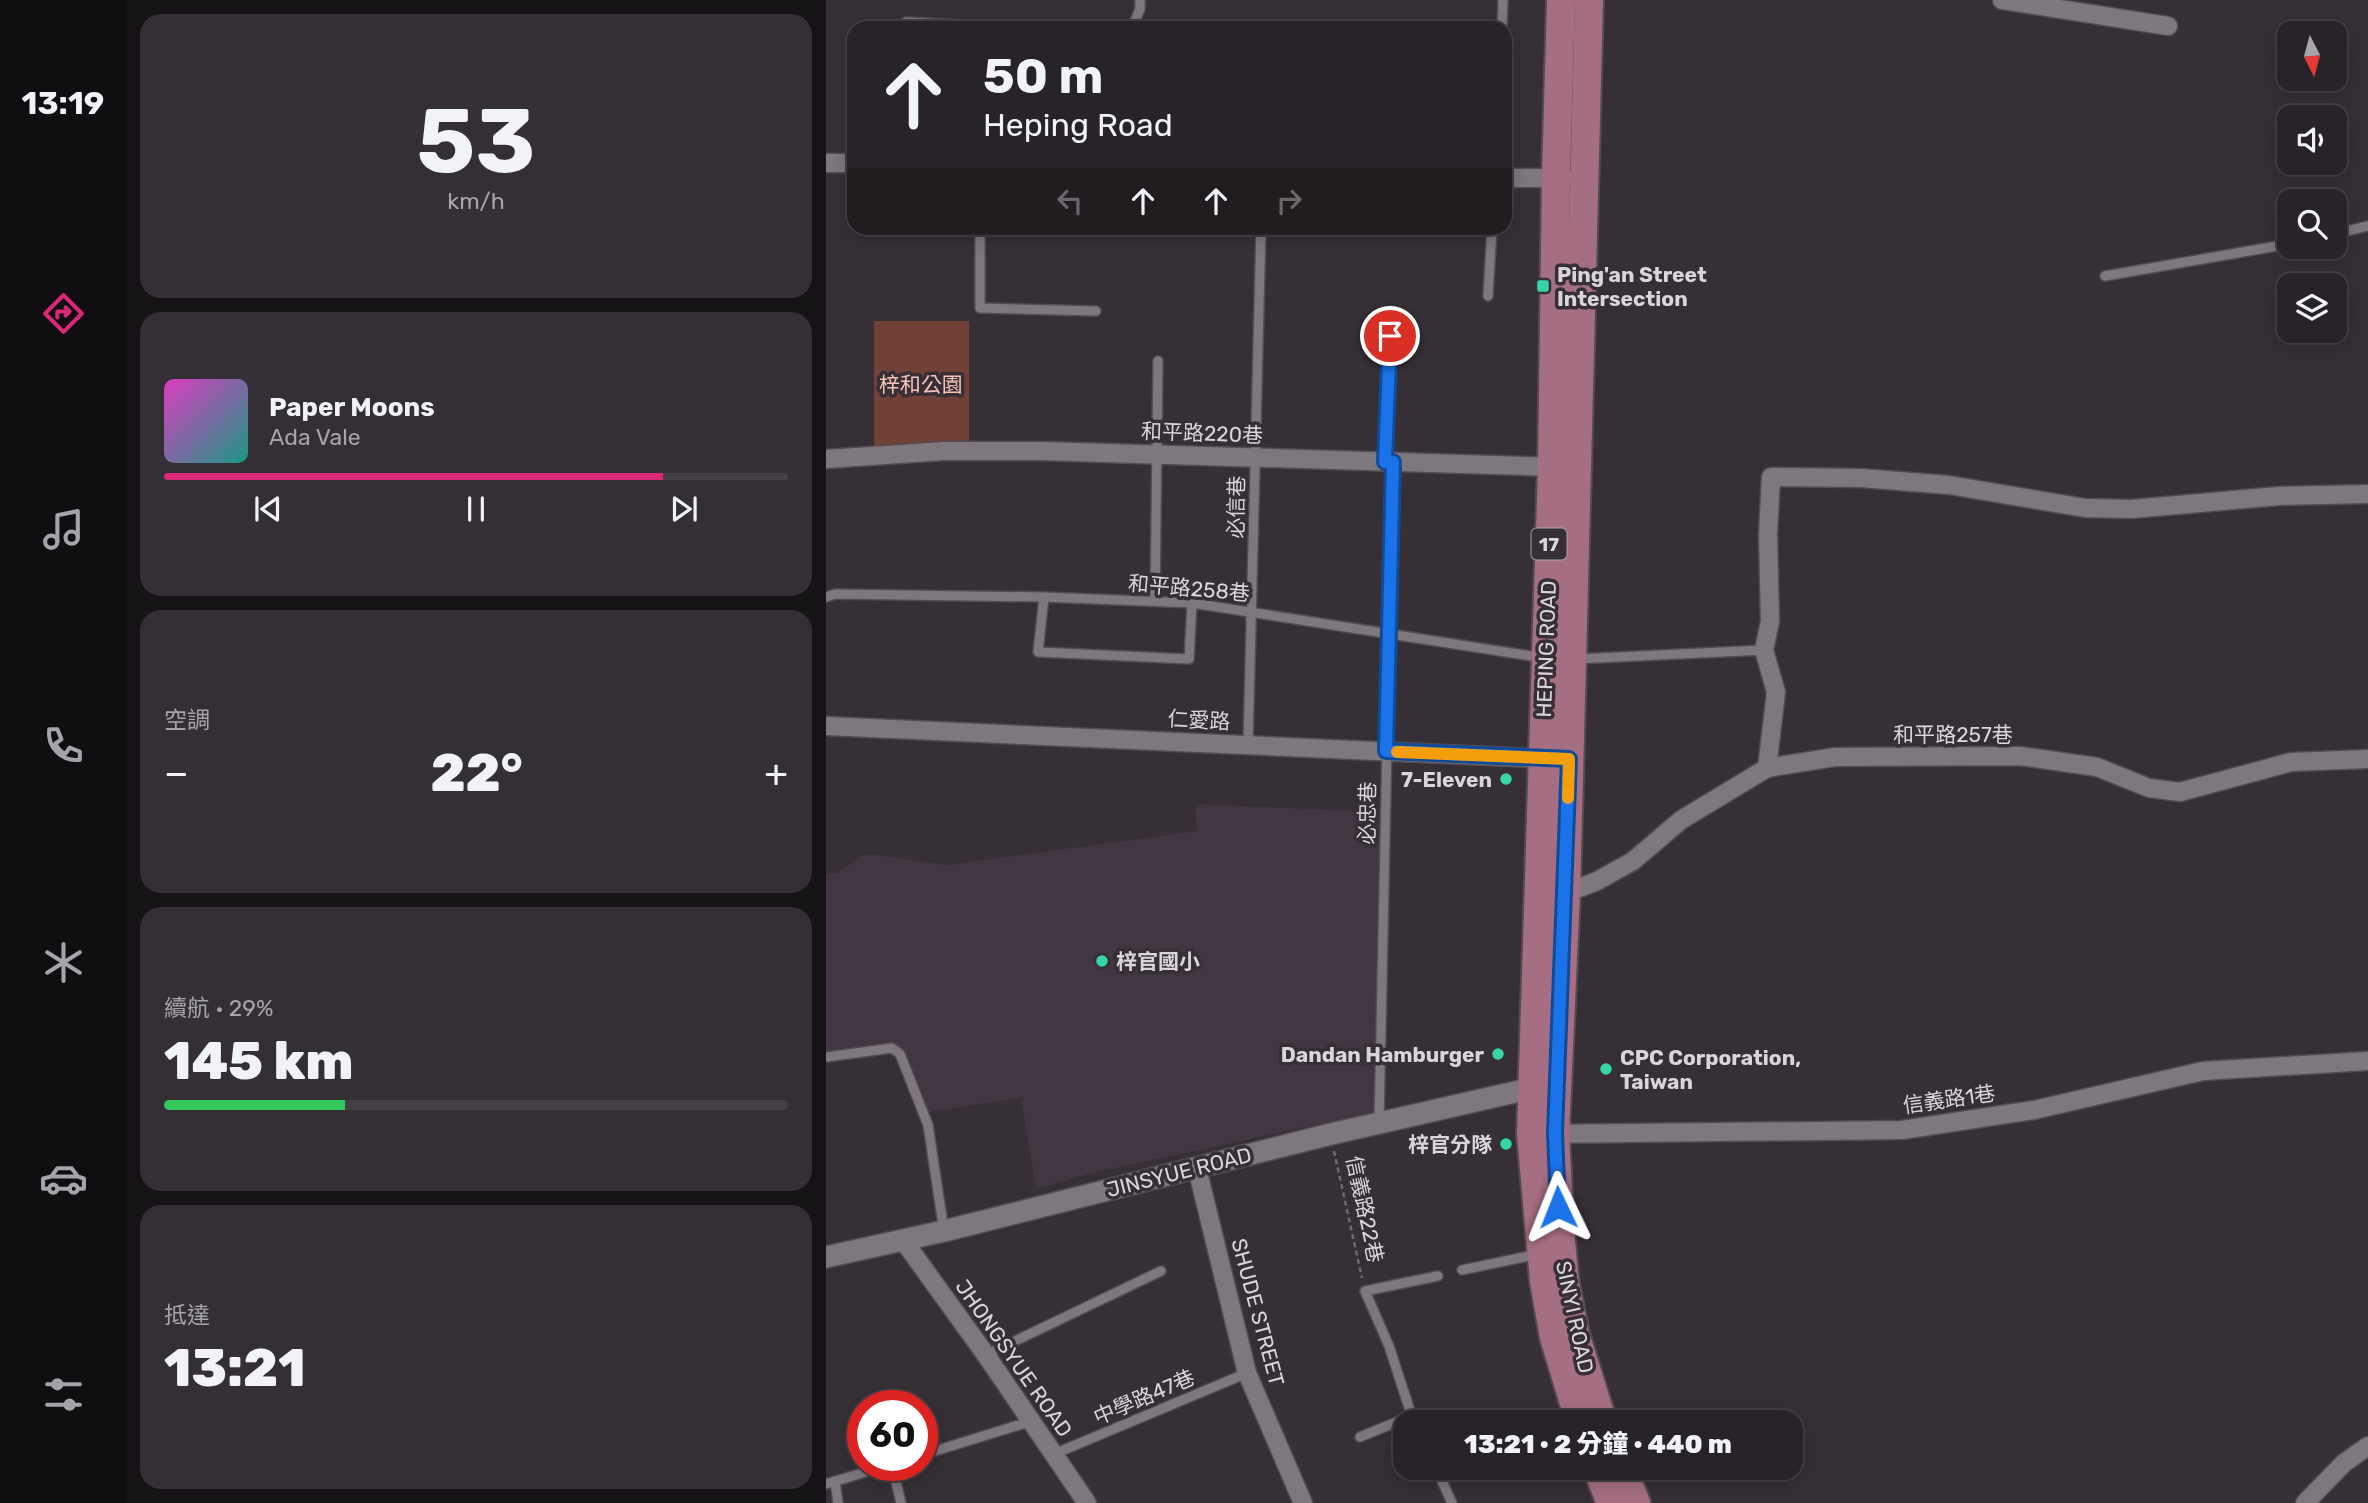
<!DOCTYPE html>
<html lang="zh-TW">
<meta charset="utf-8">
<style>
body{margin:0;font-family:Rubik,"Noto Sans TC",sans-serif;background:#342f34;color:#f1f3f6;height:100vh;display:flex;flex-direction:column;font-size:26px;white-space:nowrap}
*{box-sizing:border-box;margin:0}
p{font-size:23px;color:#a5a4a8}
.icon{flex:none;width:38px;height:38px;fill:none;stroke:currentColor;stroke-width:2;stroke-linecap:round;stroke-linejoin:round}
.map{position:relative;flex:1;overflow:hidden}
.details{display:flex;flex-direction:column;gap:14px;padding:14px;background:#161316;width:700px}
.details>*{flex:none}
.banner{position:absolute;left:21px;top:21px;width:665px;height:214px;border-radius:21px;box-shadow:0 4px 18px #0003,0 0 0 2px #444045;background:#282328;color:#f1f3f6;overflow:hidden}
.needle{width:46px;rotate:174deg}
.buttons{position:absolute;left:1451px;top:21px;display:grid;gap:14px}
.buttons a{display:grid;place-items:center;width:70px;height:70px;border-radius:14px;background:#282328;box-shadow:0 4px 18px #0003,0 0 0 2px #444045;font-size:35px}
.speed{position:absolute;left:21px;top:1390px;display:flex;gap:14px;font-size:35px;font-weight:700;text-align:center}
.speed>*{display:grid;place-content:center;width:91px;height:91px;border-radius:50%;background:#282328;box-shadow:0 4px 18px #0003,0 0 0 2px #444045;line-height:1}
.speed .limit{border:10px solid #d22;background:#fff;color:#111}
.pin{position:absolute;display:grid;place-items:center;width:60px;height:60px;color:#fff;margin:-30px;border:4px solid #fff;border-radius:50%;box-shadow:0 2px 7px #0007}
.me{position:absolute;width:77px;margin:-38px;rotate:358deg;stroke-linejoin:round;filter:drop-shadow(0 0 5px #0008)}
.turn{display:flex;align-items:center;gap:24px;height:147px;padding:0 21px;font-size:32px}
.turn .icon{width:91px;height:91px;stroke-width:2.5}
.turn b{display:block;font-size:49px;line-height:60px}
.lanes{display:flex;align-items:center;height:66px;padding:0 21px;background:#0003;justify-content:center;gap:35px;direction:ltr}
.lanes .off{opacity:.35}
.big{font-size:52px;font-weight:800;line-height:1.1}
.details .tile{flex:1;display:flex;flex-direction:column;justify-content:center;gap:10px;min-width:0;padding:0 24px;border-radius:21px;background:#342f34}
.details .dial{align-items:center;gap:0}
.dial b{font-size:91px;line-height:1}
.song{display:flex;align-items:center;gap:21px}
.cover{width:84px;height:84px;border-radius:10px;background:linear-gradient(135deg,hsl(310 70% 55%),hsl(170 70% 35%))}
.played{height:7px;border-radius:4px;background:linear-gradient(90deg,#db2777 80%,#444045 80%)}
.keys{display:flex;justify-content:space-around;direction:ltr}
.heat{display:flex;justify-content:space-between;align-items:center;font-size:38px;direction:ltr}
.charge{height:10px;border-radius:5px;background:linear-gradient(90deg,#34c759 29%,#444045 0)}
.trip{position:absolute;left:567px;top:1410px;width:410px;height:70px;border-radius:21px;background:#282328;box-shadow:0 4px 18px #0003,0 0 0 2px #444045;font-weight:800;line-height:70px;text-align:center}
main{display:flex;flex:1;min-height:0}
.tab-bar{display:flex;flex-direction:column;width:126px;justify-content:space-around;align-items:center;background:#100e10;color:#a5a4a8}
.tab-bar .icon{width:49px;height:49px}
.tab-bar .on{color:#db2777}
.tab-bar b{font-size:32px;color:#f1f3f6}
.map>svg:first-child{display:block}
.built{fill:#413641}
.green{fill:#714138}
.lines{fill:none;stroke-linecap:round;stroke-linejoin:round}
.service-casing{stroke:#524c52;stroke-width:12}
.minor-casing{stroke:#524c52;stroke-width:21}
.tertiary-casing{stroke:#524c52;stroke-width:24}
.primary-casing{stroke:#524c52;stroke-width:32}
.path{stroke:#6e686d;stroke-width:2.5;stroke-dasharray:5 3.5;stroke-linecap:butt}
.service{stroke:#7f777e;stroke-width:9}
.minor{stroke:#7f777e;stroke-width:18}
.tertiary{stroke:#7f777e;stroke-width:21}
.primary{stroke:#a66e82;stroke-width:28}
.route-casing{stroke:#114b97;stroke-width:18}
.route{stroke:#1a73e8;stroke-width:12}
.slow{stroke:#f59e0b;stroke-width:12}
.poi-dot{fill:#36d4a7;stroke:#362f35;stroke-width:2.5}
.labels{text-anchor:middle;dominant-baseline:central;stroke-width:7;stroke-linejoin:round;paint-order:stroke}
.shield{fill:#362f35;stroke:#a9a3a8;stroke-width:2}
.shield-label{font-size:19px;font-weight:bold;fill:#dad5d9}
.poi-label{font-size:21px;font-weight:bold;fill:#dad5d9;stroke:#362f35;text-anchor:start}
.park-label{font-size:21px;fill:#f7c3b9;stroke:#362f35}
.street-label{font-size:21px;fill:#dad5d9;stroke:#362f35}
</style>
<main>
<nav class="tab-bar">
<b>13:19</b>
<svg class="icon on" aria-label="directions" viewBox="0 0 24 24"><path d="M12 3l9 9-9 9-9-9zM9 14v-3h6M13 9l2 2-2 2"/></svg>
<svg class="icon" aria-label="music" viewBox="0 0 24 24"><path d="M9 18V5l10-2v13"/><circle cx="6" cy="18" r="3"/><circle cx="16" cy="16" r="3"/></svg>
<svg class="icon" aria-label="phone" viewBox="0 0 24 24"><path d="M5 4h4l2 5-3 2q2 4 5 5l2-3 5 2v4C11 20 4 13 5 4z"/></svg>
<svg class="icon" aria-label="climate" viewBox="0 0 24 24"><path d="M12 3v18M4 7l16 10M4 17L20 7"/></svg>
<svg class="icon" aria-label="car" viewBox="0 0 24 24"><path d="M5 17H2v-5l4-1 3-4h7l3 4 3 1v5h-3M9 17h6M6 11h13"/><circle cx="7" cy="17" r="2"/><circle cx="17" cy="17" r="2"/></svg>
<svg class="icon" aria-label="filters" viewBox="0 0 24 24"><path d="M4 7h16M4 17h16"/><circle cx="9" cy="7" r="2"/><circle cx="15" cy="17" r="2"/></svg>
</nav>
<section class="details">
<div class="tile dial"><b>53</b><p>km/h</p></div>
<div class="tile">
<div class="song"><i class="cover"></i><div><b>Paper Moons</b><p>Ada Vale</p></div></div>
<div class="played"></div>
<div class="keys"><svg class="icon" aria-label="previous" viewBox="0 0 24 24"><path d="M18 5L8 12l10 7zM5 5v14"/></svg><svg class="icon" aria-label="pause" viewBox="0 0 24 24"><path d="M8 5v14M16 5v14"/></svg><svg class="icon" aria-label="next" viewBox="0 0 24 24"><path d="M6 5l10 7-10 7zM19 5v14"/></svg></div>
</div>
<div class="tile"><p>空調</p>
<div class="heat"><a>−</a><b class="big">22°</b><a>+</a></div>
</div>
<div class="tile"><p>續航 · 29%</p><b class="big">145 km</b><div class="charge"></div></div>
<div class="tile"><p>抵達</p><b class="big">13:21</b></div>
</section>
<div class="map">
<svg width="1542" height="1503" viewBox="0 0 1542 1503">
<rect width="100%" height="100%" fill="#362f35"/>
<!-- built -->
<path class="built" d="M369 804 553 812 551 1112 270 1172 210 1189 195 1098 101 1112 74 1049 0 1060V874L11 873 38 855H53L120 865 371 831Z"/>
<!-- green -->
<rect class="green" x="48" y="321" width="95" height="125"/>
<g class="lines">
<!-- service casing -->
<g class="service-casing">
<g id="service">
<path d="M80 28V22L199 28"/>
<path d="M306 28 314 9V0"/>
<path d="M676 28 677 0"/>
<path d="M154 228V308L270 311"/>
<path d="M1508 234 1542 226"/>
<path d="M1279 276 1463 244"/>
<path d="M662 296 666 228"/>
<path d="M559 462 565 311"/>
<path d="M0 597 9 594 218 597 366 603 718 658"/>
<path d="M218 597 212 652 363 659 366 603"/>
<path d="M329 600 332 361"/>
<path d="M750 659 938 650"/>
<path d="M422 745 435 228"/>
<path d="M0 1057 66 1048 74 1054 102 1125 118 1231"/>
<path d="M553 1122 567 462"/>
<path d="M636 1270 713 1254"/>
<path d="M160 1355 335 1271"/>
<path d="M588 1423 563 1346 539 1291 612 1276"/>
<path d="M534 1437 585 1416"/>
<path d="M228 1454 421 1373"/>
<path d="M96 1455 206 1421"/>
<path d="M66 1465 75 1503"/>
<path d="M610 1468 626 1503"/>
<path d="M9 1481 12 1503"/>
<path d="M0 1484 63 1465"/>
</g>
</g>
<!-- minor casing -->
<g class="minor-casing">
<g id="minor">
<path d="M1176 0 1342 26"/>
<path d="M0 163H28"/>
<path d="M679 178H739"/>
<path d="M0 459 118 451H215L734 467"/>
<path d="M0 726 726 759"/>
<path d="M941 768 950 692 938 650 944 621 942 534 945 477 1035 478 1123 485 1259 508 1306 509 1453 496 1542 494"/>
<path d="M740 893 771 881 807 861 855 820 941 768 1009 757 1194 756 1271 767 1323 788 1354 792 1465 762 1542 759"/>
<path d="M719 1134 1076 1130 1208 1110 1377 1071 1542 1061"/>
<path d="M371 1168 421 1373 477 1503"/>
<path d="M77 1240 160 1355 261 1503"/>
<path d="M1479 1503 1518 1463 1542 1446"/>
</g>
</g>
<!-- tertiary casing -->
<g class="tertiary-casing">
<path id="tertiary" d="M0 1257 118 1231 505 1134 720 1085"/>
</g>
<!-- primary casing -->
<g class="primary-casing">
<g id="primary">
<path d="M735 0 730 179 726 467 705 1134 718 1281 728 1337 754 1423"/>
<path d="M763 0 740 893 729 1133 734 1231 739 1284 749 1334 777 1423"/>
<path d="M771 1468 785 1503"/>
<path d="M796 1468 810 1503"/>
</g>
</g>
<!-- path -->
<path class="path" d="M508 1151 536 1278"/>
<!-- service -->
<use href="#service" class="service"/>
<!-- minor -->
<use href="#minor" class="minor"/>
<!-- tertiary -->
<use href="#tertiary" class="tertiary"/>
<!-- primary -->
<use href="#primary" class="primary"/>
</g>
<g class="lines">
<!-- route casing -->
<g class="route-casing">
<path id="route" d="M564 336 559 462H567L560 751 743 759 729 1133 732 1207"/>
</g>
<!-- route -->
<use href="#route" class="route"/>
<!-- slow -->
<path class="slow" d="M571 752 743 759 742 798"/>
</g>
<!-- markers -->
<g class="poi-dot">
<rect x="710" y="279" width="14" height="14" rx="3.5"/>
<circle cx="680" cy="779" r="7"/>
<circle cx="276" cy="961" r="7"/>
<circle cx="672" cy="1054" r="7"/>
<circle cx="780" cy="1069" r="7"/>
<circle cx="680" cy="1144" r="7"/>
</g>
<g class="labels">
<!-- shield labels -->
<rect class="shield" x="705.5" y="528.5" width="35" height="31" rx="5"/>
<g class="shield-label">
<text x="723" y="544">17</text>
</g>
<!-- poi labels -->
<g class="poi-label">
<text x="731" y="274">Ping'an Street<tspan x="731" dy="24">Intersection</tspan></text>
<text x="666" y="779" text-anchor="end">7-Eleven</text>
<text x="290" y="961">梓官國小</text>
<text x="658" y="1054" text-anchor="end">Dandan Hamburger</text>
<text x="794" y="1057">CPC Corporation,<tspan x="794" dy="24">Taiwan</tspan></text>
<text x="666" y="1144" text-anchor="end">梓官分隊</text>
</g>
<!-- park labels -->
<g class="park-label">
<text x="95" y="384">梓和公園</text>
</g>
<!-- street labels -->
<g class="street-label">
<text transform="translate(376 433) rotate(2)">和平路220巷</text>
<text transform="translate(410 507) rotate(-89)">必信巷</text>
<text transform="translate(363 588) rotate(5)">和平路258巷</text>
<text transform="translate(720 649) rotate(-88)">HEPING ROAD</text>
<text transform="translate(373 720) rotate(3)">仁愛路</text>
<text x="1127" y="734">和平路257巷</text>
<text transform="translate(541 813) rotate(-89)">必忠巷</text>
<text transform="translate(1123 1099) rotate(-8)">信義路1巷</text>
<text transform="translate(353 1172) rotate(-14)">JINSYUE ROAD</text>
<text transform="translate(539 1209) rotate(78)">信義路22巷</text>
<text transform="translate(432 1312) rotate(75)">SHUDE STREET</text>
<text transform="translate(749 1317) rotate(78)">SINYI ROAD</text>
<text transform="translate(188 1358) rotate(55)">JHONGSYUE ROAD</text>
<text transform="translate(318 1397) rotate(-23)">中學路47巷</text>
</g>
</g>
</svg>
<div class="buttons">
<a><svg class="needle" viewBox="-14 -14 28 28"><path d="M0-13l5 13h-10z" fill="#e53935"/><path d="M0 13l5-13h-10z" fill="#a5a4a8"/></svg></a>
<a><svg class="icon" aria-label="sound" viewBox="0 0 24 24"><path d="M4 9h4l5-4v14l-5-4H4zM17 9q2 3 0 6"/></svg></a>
<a><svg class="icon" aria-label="search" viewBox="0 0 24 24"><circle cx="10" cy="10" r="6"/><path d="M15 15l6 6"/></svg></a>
<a><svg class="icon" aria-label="layers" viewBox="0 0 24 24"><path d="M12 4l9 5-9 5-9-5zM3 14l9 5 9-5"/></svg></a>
</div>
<div class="speed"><div class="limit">60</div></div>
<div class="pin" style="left:564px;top:336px;background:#d93025"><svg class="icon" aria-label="arrive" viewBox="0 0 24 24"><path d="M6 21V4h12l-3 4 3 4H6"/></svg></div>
<svg class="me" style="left:732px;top:1207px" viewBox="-20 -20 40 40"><path d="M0-17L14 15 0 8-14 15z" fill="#1a73e8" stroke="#fff" stroke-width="4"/></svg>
<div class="trip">13:21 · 2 分鐘 · 440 m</div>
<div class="banner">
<div class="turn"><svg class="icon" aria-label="ahead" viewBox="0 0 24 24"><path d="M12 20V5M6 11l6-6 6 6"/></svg><div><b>50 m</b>Heping Road</div></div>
<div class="lanes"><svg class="icon off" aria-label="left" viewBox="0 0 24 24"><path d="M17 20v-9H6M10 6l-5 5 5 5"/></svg><svg class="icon" aria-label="ahead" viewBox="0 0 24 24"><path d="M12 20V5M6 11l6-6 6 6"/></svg><svg class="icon" aria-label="ahead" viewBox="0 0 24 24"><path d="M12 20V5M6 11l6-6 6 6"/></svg><svg class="icon off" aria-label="right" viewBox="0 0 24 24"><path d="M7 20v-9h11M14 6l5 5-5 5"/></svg></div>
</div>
</div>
</main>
